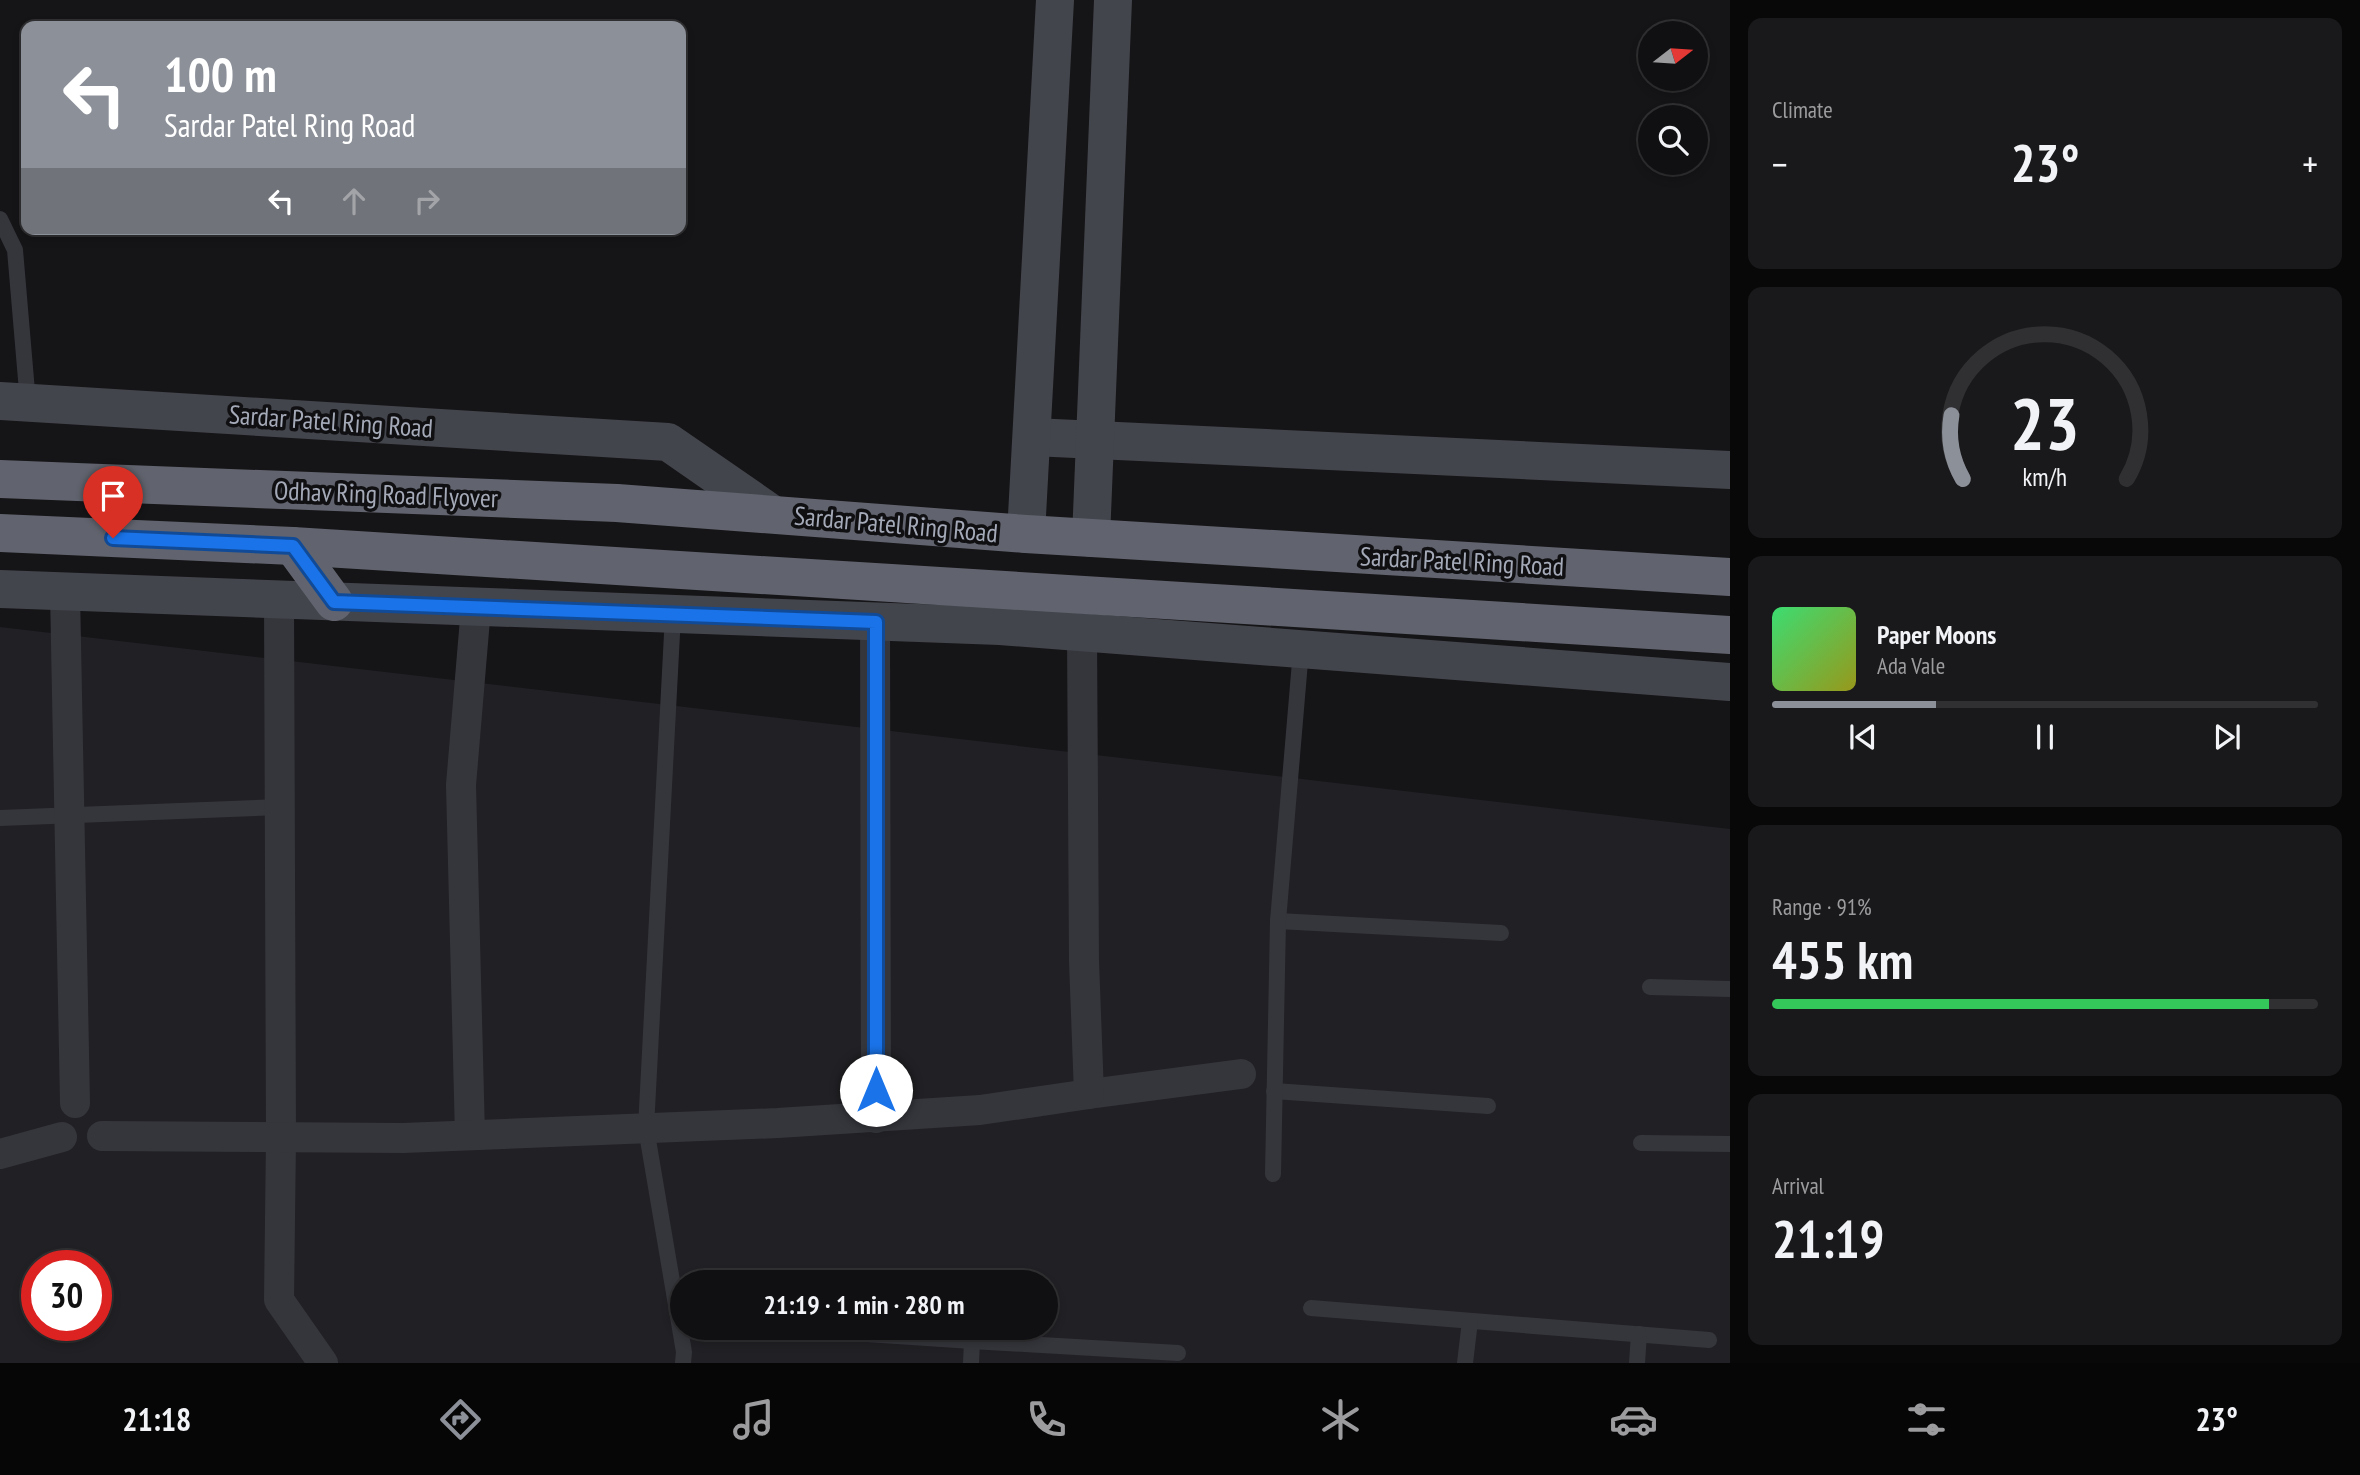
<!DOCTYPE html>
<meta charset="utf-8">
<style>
body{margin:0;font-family:"PT Sans Narrow",sans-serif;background:#19181a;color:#f1f3f6;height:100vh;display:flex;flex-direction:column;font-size:26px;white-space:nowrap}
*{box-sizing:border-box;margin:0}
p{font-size:23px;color:#9c9c9f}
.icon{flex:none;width:38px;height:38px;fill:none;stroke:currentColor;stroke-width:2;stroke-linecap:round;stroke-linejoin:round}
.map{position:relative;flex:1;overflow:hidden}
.drawer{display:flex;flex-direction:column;gap:18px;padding:18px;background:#090809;width:630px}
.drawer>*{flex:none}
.top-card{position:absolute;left:21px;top:21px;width:665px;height:214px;border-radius:14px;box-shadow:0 4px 10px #0003,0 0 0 2px #302f31;background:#8c9099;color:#fff;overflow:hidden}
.needle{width:46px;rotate:73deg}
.buttons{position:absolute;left:1638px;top:21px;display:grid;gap:14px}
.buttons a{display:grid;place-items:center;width:70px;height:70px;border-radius:50%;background:#100f11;box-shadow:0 4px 10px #0003,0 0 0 2px #302f31;font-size:35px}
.speed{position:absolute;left:21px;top:1250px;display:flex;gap:14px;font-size:35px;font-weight:700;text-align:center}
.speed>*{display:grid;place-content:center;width:91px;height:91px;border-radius:50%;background:#100f11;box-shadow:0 4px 10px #0003,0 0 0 2px #302f31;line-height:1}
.speed .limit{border:10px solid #d22;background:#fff;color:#111}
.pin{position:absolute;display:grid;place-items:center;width:60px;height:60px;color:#fff;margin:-72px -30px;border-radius:50% 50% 50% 0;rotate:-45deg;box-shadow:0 0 7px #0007}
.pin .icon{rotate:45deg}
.me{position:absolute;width:77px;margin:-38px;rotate:0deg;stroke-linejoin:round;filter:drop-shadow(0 0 5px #0008)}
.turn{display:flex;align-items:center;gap:24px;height:147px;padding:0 28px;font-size:32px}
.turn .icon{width:91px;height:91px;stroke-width:2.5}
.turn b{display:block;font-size:49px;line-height:60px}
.lanes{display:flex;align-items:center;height:66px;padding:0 28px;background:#0003;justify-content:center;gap:35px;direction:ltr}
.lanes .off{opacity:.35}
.big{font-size:52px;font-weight:600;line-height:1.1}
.drawer .tile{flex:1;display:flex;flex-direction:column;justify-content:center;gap:10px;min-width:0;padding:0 24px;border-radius:14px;background:#19181a}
.drawer .dial{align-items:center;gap:0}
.dial svg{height:182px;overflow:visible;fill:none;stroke:#302f31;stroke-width:7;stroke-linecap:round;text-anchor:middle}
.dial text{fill:#f1f3f6;stroke:none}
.song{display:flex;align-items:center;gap:21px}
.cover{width:84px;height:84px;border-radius:10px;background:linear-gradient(135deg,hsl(140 70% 55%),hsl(60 70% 35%))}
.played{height:7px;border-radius:4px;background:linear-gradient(90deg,#8c9099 30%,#302f31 30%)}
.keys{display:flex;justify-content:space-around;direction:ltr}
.heat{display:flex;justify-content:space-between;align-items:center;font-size:38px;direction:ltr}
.charge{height:10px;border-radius:5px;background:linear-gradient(90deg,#34c759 91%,#302f31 0)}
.trip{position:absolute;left:670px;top:1270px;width:388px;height:70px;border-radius:35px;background:#100f11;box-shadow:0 4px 10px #0003,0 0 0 2px #302f31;font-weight:600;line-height:70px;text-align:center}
.menu{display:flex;height:112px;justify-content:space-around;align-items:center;background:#060607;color:#9c9c9f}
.menu .icon{width:49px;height:49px}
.menu .on{color:#8c9099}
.menu b{font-size:32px;color:#f1f3f6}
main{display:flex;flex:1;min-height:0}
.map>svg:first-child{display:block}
.built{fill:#212024;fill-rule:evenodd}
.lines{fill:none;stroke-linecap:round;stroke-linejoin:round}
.lane{stroke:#35363c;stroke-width:16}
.street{stroke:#35363c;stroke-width:30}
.secondary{stroke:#43454c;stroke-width:38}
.highway{stroke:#61646e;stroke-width:38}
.route-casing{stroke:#114b97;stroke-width:18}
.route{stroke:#1a73e8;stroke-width:12}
.labels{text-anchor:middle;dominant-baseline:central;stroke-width:7;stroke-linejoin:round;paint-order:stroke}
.street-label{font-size:26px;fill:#a5aab8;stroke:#100f12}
</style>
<main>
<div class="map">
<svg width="1730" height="1363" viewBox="0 0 1730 1363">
<rect width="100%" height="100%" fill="#151417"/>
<!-- built -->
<path class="built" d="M0 627 1730 829V1363H0ZM37 1265H96V1325H37ZM682 1283H1046V1328H682Z"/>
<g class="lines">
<!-- lane -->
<g class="lane">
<path d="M0 219 15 250 28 403"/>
<path d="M673 615 646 1128 684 1352 683 1363"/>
<path d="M0 818 280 807"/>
<path d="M1278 921 1501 933"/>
<path d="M1650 987 1730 989"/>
<path d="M1274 1091 1488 1106"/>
<path d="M1641 1143 1730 1144"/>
<path d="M1273 1174 1278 921 1301 650"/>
<path d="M1311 1308 1709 1340"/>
<path d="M776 1328 972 1341 971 1363"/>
<path d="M972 1341 1178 1353"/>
<path d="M1465 1363 1470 1321"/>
<path d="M1637 1363 1639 1334"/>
</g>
<!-- street -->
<g class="street">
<path d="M65 592 75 1103"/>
<path d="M279 600 281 1138 279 1300 323 1363"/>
<path d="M875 622 876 1118"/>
<path d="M1089 1094 1241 1074"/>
<path d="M470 1135 461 785 476 607"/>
<path d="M102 1136 403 1138 778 1123 980 1110 1089 1094 1084 961 1082 633"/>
<path d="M0 1154 62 1137"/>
</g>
<!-- secondary -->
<g class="secondary">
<path d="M0 401 668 442 772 514"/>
<path d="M1033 437 1730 470"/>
<path d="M1026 534 1055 0"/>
<path d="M1091 538 1113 0"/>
<path d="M0 589 1000 626 1730 682"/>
</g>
<!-- highway -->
<g class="highway">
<path d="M0 479 617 503 1026 534 1730 577"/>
<path d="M0 533 293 546 1730 635"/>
<path d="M293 546 334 602"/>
</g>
</g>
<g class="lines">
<!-- route casing -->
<g class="route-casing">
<path id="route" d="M113 538 293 546 334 602 876 622V1090"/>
</g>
<!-- route -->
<use href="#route" class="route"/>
</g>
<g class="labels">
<!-- street labels -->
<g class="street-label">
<text transform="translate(331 421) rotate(4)">Sardar Patel Ring Road</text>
<text transform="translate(386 494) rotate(2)">Odhav Ring Road Flyover</text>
<text transform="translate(896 524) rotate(5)">Sardar Patel Ring Road</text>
<text transform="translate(1462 561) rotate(3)">Sardar Patel Ring Road</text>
</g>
</g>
</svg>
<div class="buttons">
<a><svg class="needle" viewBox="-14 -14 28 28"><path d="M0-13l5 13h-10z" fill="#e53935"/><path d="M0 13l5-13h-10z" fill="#9c9c9f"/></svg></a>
<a><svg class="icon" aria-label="search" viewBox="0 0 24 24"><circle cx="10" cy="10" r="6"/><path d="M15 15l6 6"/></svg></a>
</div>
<div class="speed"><div class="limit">30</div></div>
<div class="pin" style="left:113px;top:538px;background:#d93025"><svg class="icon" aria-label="arrive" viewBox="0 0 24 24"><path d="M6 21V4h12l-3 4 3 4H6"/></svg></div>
<svg class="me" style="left:876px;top:1090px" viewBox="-20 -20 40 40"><circle r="19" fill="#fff"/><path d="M0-13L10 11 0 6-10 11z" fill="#1a73e8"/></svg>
<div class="trip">21:19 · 1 min · 280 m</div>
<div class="top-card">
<div class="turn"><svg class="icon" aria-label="left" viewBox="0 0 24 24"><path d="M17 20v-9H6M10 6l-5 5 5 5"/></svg><div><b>100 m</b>Sardar Patel Ring Road</div></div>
<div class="lanes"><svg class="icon" aria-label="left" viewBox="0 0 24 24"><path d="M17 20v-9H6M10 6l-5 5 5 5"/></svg><svg class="icon off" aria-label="ahead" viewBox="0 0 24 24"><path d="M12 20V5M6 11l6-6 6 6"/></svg><svg class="icon off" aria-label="right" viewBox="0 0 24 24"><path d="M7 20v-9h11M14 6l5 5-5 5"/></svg></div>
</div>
</div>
<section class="drawer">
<div class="tile"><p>Climate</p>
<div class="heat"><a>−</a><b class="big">23°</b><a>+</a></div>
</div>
<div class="tile dial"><svg viewBox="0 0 100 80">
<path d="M14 69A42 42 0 1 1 86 69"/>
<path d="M14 69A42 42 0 0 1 9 41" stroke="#8c9099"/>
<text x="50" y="56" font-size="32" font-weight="700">23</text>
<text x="50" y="72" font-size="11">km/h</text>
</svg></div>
<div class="tile">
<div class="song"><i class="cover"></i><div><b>Paper Moons</b><p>Ada Vale</p></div></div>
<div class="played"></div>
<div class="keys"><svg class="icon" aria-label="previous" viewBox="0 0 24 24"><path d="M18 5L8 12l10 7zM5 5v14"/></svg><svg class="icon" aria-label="pause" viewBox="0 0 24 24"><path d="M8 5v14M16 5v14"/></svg><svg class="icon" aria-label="next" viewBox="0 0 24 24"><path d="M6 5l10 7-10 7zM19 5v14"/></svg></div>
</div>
<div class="tile"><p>Range · 91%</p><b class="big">455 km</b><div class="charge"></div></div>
<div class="tile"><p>Arrival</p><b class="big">21:19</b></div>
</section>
</main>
<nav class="menu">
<b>21:18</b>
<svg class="icon on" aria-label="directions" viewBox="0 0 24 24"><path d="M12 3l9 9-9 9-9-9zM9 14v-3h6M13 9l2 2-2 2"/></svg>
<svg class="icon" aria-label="music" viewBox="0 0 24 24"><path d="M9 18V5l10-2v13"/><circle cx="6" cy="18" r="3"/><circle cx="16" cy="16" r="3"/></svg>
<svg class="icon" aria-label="phone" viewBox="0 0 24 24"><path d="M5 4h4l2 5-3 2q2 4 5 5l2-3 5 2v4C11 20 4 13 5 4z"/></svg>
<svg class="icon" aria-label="climate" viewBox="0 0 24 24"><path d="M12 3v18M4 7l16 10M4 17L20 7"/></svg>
<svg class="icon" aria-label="car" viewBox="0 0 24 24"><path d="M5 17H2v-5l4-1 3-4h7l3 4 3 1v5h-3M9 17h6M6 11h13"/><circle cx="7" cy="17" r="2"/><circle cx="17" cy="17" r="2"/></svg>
<svg class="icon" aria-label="filters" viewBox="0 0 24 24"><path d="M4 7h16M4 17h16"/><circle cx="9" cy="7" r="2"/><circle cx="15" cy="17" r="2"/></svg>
<b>23°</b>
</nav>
